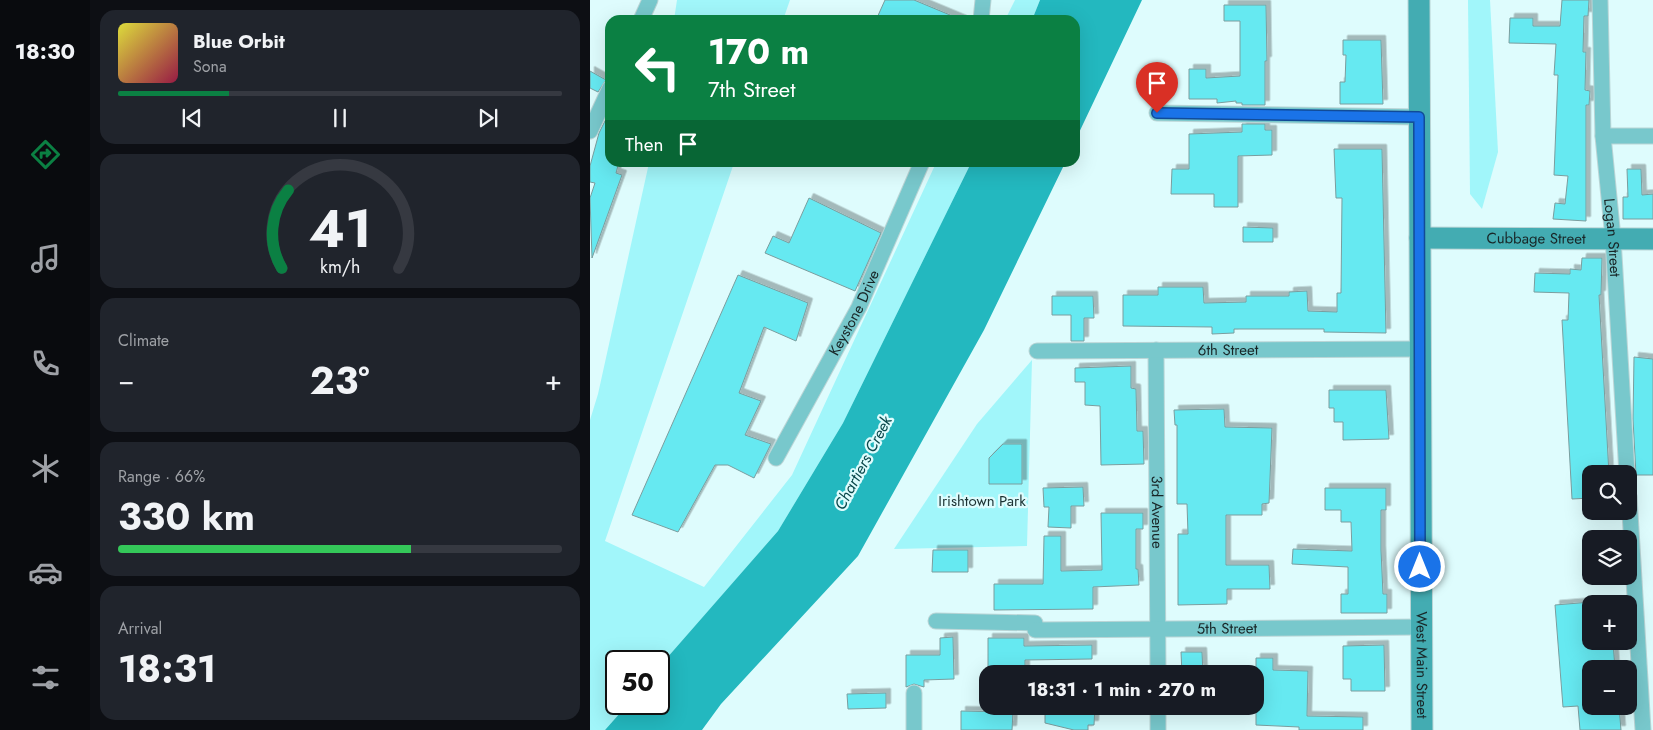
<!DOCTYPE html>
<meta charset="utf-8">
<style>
body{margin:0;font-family:Jost,sans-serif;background:#20242c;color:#f1f3f6;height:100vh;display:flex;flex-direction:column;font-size:19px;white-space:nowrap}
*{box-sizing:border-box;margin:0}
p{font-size:16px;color:#9ea1a6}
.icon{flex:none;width:28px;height:28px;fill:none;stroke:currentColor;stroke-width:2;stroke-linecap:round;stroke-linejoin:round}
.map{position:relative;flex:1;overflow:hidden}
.drawer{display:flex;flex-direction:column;gap:10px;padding:10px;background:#0d0f14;width:500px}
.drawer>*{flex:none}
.hud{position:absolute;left:15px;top:15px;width:475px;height:152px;border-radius:15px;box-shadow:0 5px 20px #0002;background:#0b8043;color:#fff;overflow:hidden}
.buttons{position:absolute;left:992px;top:465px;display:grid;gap:10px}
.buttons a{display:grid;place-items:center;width:55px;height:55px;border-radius:10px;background:#171b24;box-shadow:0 5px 20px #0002;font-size:25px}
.speed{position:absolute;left:15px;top:650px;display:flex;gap:10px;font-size:25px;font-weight:700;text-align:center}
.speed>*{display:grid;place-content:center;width:65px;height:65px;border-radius:50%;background:#171b24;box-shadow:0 5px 20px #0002;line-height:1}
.speed .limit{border:2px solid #111;border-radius:8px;background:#fff;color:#111}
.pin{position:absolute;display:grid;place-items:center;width:42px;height:42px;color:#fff;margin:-51px -21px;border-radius:50% 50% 50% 0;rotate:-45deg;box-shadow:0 0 5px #0007}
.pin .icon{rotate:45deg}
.me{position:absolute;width:55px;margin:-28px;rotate:0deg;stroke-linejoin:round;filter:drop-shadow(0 0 4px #0008)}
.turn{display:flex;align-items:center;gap:18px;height:105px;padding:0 20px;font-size:22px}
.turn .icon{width:65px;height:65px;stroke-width:2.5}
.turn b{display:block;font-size:35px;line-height:42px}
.then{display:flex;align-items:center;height:48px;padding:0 20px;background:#0003;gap:10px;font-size:19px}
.big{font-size:38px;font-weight:700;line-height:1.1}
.drawer .widget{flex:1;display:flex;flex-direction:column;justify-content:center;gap:8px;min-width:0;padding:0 18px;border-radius:15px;background:#20242c}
.drawer .dial{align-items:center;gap:0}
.dial svg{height:130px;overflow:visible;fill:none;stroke:#363941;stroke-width:7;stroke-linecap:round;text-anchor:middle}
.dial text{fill:#f1f3f6;stroke:none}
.song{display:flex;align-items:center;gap:15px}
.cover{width:60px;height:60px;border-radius:8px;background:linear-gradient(135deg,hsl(60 70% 55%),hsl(340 70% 35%))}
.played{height:5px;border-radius:2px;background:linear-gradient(90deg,#0b8043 25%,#363941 25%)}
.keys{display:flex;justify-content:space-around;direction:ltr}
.heat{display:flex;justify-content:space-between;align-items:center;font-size:28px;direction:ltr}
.charge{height:8px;border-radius:4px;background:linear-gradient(90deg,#34c759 66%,#363941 0)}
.trip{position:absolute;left:389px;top:665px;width:285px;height:50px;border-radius:15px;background:#171b24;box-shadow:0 5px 20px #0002;font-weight:700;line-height:50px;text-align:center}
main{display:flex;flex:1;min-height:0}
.dock{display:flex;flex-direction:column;width:90px;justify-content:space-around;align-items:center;background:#090b0e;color:#9ea1a6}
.dock .icon{width:35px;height:35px}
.dock .selected{color:#0b8043}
.dock b{font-size:22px;color:#f1f3f6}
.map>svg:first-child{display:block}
.green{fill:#a1f6fa}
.water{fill:#23b8bf}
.building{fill:#66e9f1;stroke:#7a9d9e;filter:url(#shadow)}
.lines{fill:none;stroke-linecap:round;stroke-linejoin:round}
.street-casing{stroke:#bad5d6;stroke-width:17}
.secondary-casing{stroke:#bad5d6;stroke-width:23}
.street{stroke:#78c8cc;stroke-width:15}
.secondary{stroke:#43acb2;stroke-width:21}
.route-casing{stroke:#114b97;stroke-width:12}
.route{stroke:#1a73e8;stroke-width:9}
.labels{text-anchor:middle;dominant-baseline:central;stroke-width:4.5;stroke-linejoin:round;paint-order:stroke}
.street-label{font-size:15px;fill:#182627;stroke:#defcfd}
.park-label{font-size:15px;fill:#1b3233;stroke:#defcfd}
.water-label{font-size:16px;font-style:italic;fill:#0a484b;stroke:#defcfd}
</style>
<main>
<nav class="dock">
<b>18:30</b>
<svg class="icon selected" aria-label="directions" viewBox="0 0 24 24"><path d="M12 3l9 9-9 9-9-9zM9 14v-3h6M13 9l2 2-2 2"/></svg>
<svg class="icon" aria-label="music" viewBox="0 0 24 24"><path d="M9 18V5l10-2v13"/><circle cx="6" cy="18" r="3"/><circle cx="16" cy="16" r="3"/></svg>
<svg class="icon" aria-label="phone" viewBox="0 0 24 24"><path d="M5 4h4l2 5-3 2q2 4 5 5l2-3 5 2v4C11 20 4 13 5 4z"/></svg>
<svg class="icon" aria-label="climate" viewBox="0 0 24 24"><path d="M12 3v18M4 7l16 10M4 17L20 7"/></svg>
<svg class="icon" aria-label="car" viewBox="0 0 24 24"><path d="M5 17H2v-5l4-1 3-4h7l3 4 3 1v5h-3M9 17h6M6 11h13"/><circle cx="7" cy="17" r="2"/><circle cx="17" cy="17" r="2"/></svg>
<svg class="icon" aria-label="filters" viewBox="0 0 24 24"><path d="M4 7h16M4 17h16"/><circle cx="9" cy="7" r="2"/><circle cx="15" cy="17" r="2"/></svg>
</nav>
<section class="drawer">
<div class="widget">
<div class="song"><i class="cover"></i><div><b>Blue Orbit</b><p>Sona</p></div></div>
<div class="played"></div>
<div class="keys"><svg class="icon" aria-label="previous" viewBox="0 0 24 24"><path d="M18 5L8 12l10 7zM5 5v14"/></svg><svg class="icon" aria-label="pause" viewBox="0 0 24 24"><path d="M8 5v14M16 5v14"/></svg><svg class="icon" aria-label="next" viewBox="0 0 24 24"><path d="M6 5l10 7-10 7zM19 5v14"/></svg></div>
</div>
<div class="widget dial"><svg viewBox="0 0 100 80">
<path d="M14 69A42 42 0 1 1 86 69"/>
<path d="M14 69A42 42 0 0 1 18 21" stroke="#0b8043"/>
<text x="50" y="56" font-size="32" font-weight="700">41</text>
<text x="50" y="72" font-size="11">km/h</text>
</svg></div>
<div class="widget"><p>Climate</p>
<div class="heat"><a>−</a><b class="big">23°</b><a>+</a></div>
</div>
<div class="widget"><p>Range · 66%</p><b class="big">330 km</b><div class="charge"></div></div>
<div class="widget"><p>Arrival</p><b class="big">18:31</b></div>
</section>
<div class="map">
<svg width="1063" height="730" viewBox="0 0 1063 730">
<defs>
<filter id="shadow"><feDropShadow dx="4.5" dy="-4.5" stdDeviation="0" flood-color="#0004"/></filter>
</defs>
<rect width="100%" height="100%" fill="#defcfd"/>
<!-- green -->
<g class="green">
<path d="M87 0H200L193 20H84Z"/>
<path d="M425 0H450L442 20H415Z"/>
<path d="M878 0H900L908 152 892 209 880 194Z"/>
<path d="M59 163H144L15 541 114 587 202 475 346 163H381L253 423 188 531 69 667V661H26V704H38L15 730H0V420L8 394Z"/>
<path d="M442 360 437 546 304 549 387 424Z"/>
</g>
<!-- water -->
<g class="water">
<path d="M450 0H552L485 141V20H442Z"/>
<path d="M381 163H475L394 330 268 556 131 704 112 730H15L38 704H69V667L188 531 253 423Z"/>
</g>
<!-- building -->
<g class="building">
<path d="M295 0H324L372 20H286Z"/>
<path d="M972 0H999L998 16H994L993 52H996L995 90 1000 91 999 105H996V221L963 219 965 203 975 204 978 176 964 175 968 75H964L966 44 919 43 920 18H943V26H970Z"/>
<path d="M634 5H676L677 61H675V105H652V103H646V101L627 103V99H599V69H616V78L650 76V21H634Z"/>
<path d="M753 40H791L793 104H750V82H755L756 55H753Z"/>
<path d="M0 71 16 80 8 92 0 88Z"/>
<path d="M20 111V162H29L26 173 32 175 2 258 0 198 5 183 0 182V166L9 133Z"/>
<path d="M652 124H675V130H682V155L648 156V207H624V194H581L582 169H599V134L652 132Z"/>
<path d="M744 149H792L796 333 734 332V329H644V333L622 334V327L533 326V295H568V287H613L614 303 656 302V296H699V292L717 291 718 311 747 312V293H751L752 198H746Z"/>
<path d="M1037 169H1051L1052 195 1063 194V219H1033V197H1038Z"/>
<path d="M219 198 291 233 265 291 175 253 183 236 199 243Z"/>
<path d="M653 227 683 228V242H653Z"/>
<path d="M992 258H1012L1011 295H1009L1019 474H1001V498L982 499 972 320H978L979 293 944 292 945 273 980 274V269L991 270Z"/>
<path d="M148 275 218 303 206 341 174 327 149 393 171 401 155 435 181 444 164 478 138 465H125L88 532 42 515Z"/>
<path d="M462 296H503L504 318H494V341H481V315H462Z"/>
<path d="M1044 357 1063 359V475H1046L1043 419Z"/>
<path d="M541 366V388L546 389 547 431H553L554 464 511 465 510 406 495 405V382H485V368Z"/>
<path d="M739 390H796L799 439 753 440V422H744V408H739Z"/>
<path d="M634 409 635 427 682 428 679 503 672 504V515H636V565H679L680 589H637V604L588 605V534H598L597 504H587V425H585L584 410Z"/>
<path d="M413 444H432V484H399V458Z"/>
<path d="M493 487 494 506H481V528L458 527 459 507H454L453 488Z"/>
<path d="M735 488H796V510H791V550L793 594H797V613H751V594H758V567L702 564 703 549 762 551 761 522H751V510H735Z"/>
<path d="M511 513H553V529H546V569H548L549 585 503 587V609L404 610V584H453L454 536H471V571L512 570Z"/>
<path d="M343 550H378V572H342Z"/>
<path d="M1001 602V641H1023L1025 669H1001V706H1029L1031 730H990L988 706 973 707 965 605Z"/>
<path d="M363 637 364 679 334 680V687L324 684 316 687V655H350V638Z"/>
<path d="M398 638H434V646L502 645V659L435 660V674H411V666L398 667Z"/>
<path d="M794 645 795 691H761V679H753V646Z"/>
<path d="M591 652H612L613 674H592Z"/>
<path d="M666 658H683V670L718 671 717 716 773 717V730H709V727L666 725Z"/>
<path d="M296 693V708L258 709 257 694Z"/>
<path d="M455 706H505L504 725H498V730H484L455 723Z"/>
<path d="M371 711 423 712 422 730H371Z"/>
</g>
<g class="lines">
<!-- street casing -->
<g class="street-casing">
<g id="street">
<path id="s1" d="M1010 0 1013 136 1023 238 1037 474"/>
<path d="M51 20 60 0"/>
<path d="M391 20 393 0"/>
<path d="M567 113 829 117"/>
<path d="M0 131 20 88"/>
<path d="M1013 136H1063"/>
<path id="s2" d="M566 350 568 674"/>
<path id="s3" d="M447 351 829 349"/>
<path id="s4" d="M186 458 269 307 332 162"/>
<path d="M1039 496 1053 730"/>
<path d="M346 621 445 623"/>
<path id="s5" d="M445 630 831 627"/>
<path d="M568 706V730"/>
<path d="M324 730V693"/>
</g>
</g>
<!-- secondary casing -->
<g class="secondary-casing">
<g id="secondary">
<path id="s6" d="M829 0 832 730"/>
<path id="s7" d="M830 238 1063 239"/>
</g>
</g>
<!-- street -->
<use href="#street" class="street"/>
<!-- secondary -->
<use href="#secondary" class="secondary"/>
</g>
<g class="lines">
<!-- route casing -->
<g class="route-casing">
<path id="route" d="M567 113 829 117 830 567"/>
</g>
<!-- route -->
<use href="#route" class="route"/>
</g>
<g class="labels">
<!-- street labels -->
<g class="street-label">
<text stroke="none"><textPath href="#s7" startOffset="116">Cubbage Street</textPath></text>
<text stroke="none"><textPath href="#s1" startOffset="238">Logan Street</textPath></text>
<text stroke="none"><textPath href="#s4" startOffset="165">Keystone Drive</textPath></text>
<text stroke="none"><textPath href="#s3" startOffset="191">6th Street</textPath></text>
<text stroke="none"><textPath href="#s2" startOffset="162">3rd Avenue</textPath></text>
<text stroke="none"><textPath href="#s5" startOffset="192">5th Street</textPath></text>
<text stroke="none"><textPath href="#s6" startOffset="665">West Main Street</textPath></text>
</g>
<!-- park labels -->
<g class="park-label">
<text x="392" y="501">Irishtown Park</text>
</g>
<!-- water labels -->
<g class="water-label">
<text transform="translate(273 463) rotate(-62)">Chartiers Creek</text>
</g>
</g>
</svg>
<div class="buttons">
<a><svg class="icon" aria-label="search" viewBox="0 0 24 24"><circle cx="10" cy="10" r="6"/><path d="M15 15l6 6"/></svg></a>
<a><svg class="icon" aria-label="layers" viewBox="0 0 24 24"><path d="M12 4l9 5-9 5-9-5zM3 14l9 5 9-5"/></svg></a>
<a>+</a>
<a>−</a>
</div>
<div class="speed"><div class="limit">50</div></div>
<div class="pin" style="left:567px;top:113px;background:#d93025"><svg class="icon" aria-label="arrive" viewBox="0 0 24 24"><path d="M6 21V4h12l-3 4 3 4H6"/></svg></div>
<svg class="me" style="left:830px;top:567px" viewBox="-20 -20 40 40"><circle r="17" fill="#1a73e8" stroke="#fff" stroke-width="3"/><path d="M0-11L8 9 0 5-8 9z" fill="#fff"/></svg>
<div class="trip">18:31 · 1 min · 270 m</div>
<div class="hud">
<div class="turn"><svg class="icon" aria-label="left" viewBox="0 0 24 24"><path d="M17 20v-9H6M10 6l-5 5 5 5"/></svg><div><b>170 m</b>7th Street</div></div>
<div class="then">Then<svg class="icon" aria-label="arrive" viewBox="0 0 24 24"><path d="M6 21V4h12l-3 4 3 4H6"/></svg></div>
</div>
</div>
</main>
